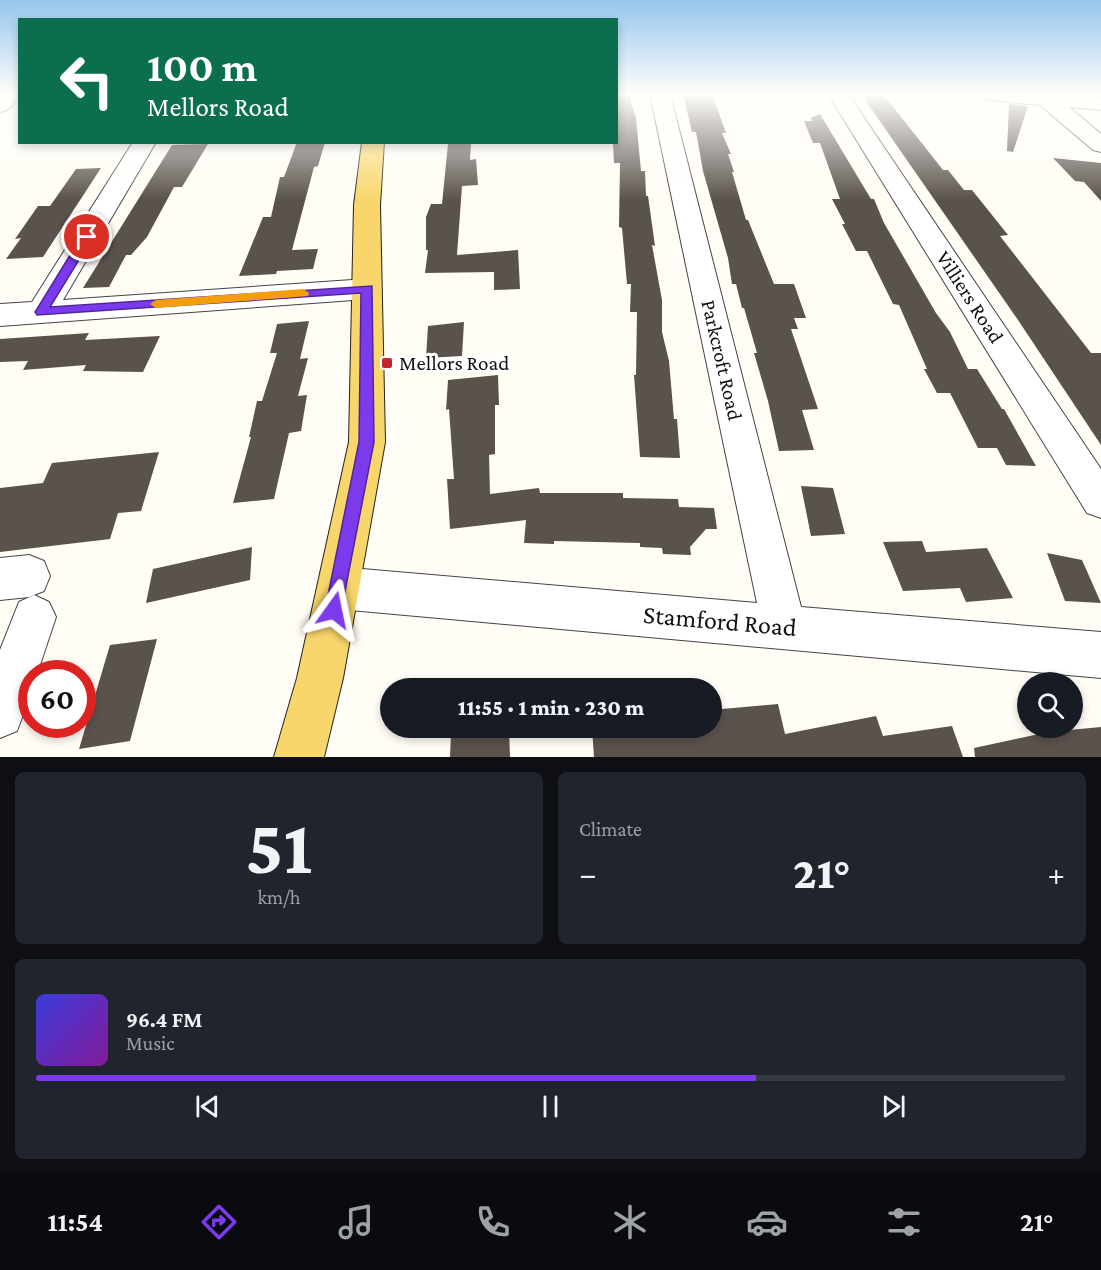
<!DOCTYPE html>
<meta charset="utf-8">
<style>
body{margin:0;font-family:"Crimson Pro",serif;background:#20242c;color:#f1f3f6;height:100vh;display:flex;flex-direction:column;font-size:22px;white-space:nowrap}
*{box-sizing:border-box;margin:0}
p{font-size:20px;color:#9ea1a6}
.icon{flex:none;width:33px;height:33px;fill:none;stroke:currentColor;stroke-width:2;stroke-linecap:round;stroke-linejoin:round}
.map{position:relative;height:757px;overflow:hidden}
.sheet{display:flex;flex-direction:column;gap:15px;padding:15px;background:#0d0f14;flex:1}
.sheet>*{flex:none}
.hud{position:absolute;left:18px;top:18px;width:600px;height:126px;border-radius:0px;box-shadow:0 3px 9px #0003;background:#0b6e4f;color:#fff;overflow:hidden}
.controls{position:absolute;left:1017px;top:672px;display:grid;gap:12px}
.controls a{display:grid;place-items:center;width:66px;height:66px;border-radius:50%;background:#171b24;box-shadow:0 3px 9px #0003;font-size:30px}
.speed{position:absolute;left:18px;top:660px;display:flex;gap:12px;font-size:30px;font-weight:700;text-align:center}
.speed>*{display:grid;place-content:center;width:78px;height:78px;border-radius:50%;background:#171b24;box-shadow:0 3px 9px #0003;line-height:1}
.speed .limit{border:9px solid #d22;background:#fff;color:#111}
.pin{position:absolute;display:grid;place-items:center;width:51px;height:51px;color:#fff;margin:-26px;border:3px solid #fff;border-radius:50%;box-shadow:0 2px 6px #0007}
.me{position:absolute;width:66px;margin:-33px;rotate:12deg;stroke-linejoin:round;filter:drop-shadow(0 0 4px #0008)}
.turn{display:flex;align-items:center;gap:21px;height:126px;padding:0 30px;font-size:27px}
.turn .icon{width:78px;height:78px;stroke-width:2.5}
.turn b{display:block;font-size:42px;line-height:51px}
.big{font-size:45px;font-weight:800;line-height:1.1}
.sheet .card{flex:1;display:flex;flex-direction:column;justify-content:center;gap:9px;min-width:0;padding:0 21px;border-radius:9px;background:#20242c}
.sheet .dial{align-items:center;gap:0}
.dial b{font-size:78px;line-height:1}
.song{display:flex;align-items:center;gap:18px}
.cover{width:72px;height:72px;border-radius:9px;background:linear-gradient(135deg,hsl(240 70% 55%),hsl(290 70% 35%))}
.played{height:6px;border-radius:3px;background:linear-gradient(90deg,#7c3aed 70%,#363941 70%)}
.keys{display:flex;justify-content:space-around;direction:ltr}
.heat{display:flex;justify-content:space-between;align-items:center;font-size:33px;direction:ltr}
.sheet .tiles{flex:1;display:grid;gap:15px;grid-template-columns:1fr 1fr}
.card:last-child{grid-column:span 2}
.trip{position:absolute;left:380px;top:678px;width:342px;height:60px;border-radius:30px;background:#171b24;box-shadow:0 3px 9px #0003;font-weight:800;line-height:60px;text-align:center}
.tabs{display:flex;height:96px;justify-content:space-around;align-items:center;background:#090b0e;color:#9ea1a6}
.tabs .icon{width:42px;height:42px}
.tabs .current{color:#7c3aed}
.tabs b{font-size:27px;color:#f1f3f6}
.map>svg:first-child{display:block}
.building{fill:#5a524d}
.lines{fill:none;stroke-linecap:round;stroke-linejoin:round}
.minor-casing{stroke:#444;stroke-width:2}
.major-casing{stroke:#222;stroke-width:2}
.minor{fill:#fff;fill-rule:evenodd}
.major{fill:#f9d66b;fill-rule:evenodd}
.route{fill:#7c3aed;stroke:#51269a;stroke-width:1.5}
.slow{fill:#f59e0b}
.poi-dot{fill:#c4262e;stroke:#fff;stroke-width:2}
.labels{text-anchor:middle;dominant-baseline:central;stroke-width:6;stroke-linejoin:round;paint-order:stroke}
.street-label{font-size:21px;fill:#111;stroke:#fff}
.poi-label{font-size:21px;fill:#111;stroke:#fff;text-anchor:start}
.near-street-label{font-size:26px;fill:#111;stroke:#fff}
</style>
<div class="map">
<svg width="1101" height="757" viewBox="0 0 1101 757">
<rect width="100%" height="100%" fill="#fffdf5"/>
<!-- building -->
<g class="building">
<path d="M616 94H628L636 118 641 171H645L646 196H648L655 246 652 245 662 300V332L669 361 674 419H677L680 458 640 457 634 375H636L637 312H630L631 284H627L622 228 619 227 620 163H614L613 144H616Z"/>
<path d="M683 94H712L726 133H722L731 154H728L734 172H732L746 220H748L774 284H794L806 318H794L798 329H791L818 409 802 410 814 450 779 451 768 401 754 353H757L744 308H742L736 284H732L728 258 703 171 696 132H692Z"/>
<path d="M861 94H883L943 170H948L964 190H972L1008 235 1000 236 1091 353H1101V445L1018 320Z"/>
<path d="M1009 104 1028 106 1013 152 1007 151Z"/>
<path d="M820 114 871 199H874L884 223 936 313 950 332 968 369H977L1002 409H1004L1036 466 1006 465 997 448H978L950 393H937L924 369H927L899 305 893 304 867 251H856L842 224H845L832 199H840L820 143H813L804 121H812L811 118Z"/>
<path d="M297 142H325L318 166 314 167 292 250 318 249 313 269 277 271 276 274 239 276 263 217H271L280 177H284Z"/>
<path d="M208 144 182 187H174L147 237 131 255H126L109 287 83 288 172 145Z"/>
<path d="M448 144H471L470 160 476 159 478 185 462 186 457 255 518 250 520 289 494 290V272L425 273 428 250H426V217L431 204H442Z"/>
<path d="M1053 158 1101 163V201L1084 182 1075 181Z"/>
<path d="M101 168 43 257 6 259 21 238 15 239 38 206H50L76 169Z"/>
<path d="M309 321 300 359 308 358 298 396 307 395 301 431 289 433 274 499 233 503 251 437H249L257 401H262L277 353H270L277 324Z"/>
<path d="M464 322 462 356 426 358 428 326Z"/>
<path d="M89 333 85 340 160 336 143 372 83 371 86 365 23 370 28 361 0 362V339Z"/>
<path d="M498 375 499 405H495V454L489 455 490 494 539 488 540 493H623V498L678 499 679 507 714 508 717 529H706L690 547 691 555 663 554 662 548 640 547V543L554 541V544L524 543 526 520 450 529 447 479H454L449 409 446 410 448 380Z"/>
<path d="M159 452 141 511 118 513 110 539 0 552V488L43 483 52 463Z"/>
<path d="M801 486 833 488 845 534 811 536Z"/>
<path d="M922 541 926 552 987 548 1013 598 966 602 960 588 903 591 883 542Z"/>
<path d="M252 547 250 580 146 603 153 569Z"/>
<path d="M1047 553 1082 560 1101 603 1065 601Z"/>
<path d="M157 639 130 741 79 749 110 645Z"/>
<path d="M778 704 785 734 876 716 883 736 952 726 963 757H594L592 728H711V710Z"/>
<path d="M1101 727V757H975L974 748 1048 732Z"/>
<path d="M458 728H509L510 757H450L451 733 458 732Z"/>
</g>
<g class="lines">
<!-- minor casing -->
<g class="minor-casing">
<g id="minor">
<path d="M0 94H20V98L7 110 0 112Z"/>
<path d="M650 94H670L801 607 1101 632V678L339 609 324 603 318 588 324 573 339 567 757 603Z"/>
<path d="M828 94H848L1101 469V518L1087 513Z"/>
<path d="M979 94H1057L1101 98V110L1069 107 1101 134V152L1093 150 1040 105 989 100 982 98Z"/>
<path d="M133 142H156L63 300 367 279 377 282 382 289 377 296 367 299 0 326V304L32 302Z"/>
<path d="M29 555 44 561 50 576 44 591 29 597 0 600V558Z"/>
<path d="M34 595 49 602 56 617 37 674H32V691L17 731 0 738V650L19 602Z"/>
</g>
</g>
<!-- major casing -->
<g class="major-casing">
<path id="major" d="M362 142H384L380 205 385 442 343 678 324 757H274L297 678 349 442 354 205Z"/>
</g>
<!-- minor -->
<use href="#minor" class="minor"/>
<!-- major -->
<use href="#major" class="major"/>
</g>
<!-- sky -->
<linearGradient id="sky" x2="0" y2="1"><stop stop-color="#95c6ee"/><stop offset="0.47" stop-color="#fffefa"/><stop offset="1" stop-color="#fffefa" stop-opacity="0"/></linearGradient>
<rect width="1101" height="200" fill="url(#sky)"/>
<!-- route -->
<path class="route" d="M87 233 93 237 50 307 372 286 374 442 340 617 334 619 328 617 325 610 359 442 361 293 37 315 35 312 37 309 83 234Z"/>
<!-- slow -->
<path class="slow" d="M303 289 309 293 308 296 156 308 150 304 156 300Z"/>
<!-- markers -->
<rect class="poi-dot" x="381" y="357" width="12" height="12" rx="3"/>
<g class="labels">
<!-- street labels -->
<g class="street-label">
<text transform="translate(970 297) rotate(57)">Villiers Road</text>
<text transform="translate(722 360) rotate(77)">Parkcroft Road</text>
</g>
<!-- poi labels -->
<g class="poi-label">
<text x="399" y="363">Mellors Road</text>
</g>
<!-- near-street labels -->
<g class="near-street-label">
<text transform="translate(720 621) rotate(5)">Stamford Road</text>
</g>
</g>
</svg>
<div class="controls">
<a><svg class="icon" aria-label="search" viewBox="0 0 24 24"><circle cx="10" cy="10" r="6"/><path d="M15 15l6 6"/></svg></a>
</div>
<div class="speed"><div class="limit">60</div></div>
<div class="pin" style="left:87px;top:237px;background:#d93025"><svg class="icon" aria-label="arrive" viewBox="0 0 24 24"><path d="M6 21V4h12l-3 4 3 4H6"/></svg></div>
<svg class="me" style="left:334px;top:610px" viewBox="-20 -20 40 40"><path d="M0-17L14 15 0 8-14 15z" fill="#7c3aed" stroke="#fff" stroke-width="4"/></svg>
<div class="trip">11:55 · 1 min · 230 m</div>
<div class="hud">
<div class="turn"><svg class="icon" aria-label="left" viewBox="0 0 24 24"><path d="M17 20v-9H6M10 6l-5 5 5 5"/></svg><div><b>100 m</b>Mellors Road</div></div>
</div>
</div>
<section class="sheet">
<div class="tiles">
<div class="card dial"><b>51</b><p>km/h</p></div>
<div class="card"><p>Climate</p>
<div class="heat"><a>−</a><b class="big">21°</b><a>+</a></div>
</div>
<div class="card">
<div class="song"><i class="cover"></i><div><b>96.4 FM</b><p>Music</p></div></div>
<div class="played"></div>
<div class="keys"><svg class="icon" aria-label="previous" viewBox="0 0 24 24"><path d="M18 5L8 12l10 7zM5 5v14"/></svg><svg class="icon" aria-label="pause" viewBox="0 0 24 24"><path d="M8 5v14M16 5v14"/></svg><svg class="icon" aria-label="next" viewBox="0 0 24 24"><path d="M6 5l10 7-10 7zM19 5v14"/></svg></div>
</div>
</div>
</section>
<nav class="tabs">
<b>11:54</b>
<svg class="icon current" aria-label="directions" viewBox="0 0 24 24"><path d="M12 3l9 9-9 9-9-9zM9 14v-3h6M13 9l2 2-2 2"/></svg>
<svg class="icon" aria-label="music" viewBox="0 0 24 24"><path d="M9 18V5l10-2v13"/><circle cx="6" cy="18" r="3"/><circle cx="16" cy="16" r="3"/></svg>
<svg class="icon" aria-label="phone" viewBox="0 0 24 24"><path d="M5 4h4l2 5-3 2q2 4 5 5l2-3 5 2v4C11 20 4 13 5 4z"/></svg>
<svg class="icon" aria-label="climate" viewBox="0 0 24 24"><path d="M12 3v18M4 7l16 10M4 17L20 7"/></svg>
<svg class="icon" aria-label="car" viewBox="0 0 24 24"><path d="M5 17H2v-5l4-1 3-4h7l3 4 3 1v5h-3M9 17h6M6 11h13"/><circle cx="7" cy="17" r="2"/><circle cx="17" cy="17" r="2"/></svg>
<svg class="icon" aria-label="filters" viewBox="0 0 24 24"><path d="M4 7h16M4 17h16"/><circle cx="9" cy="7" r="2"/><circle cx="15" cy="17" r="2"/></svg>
<b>21°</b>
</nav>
